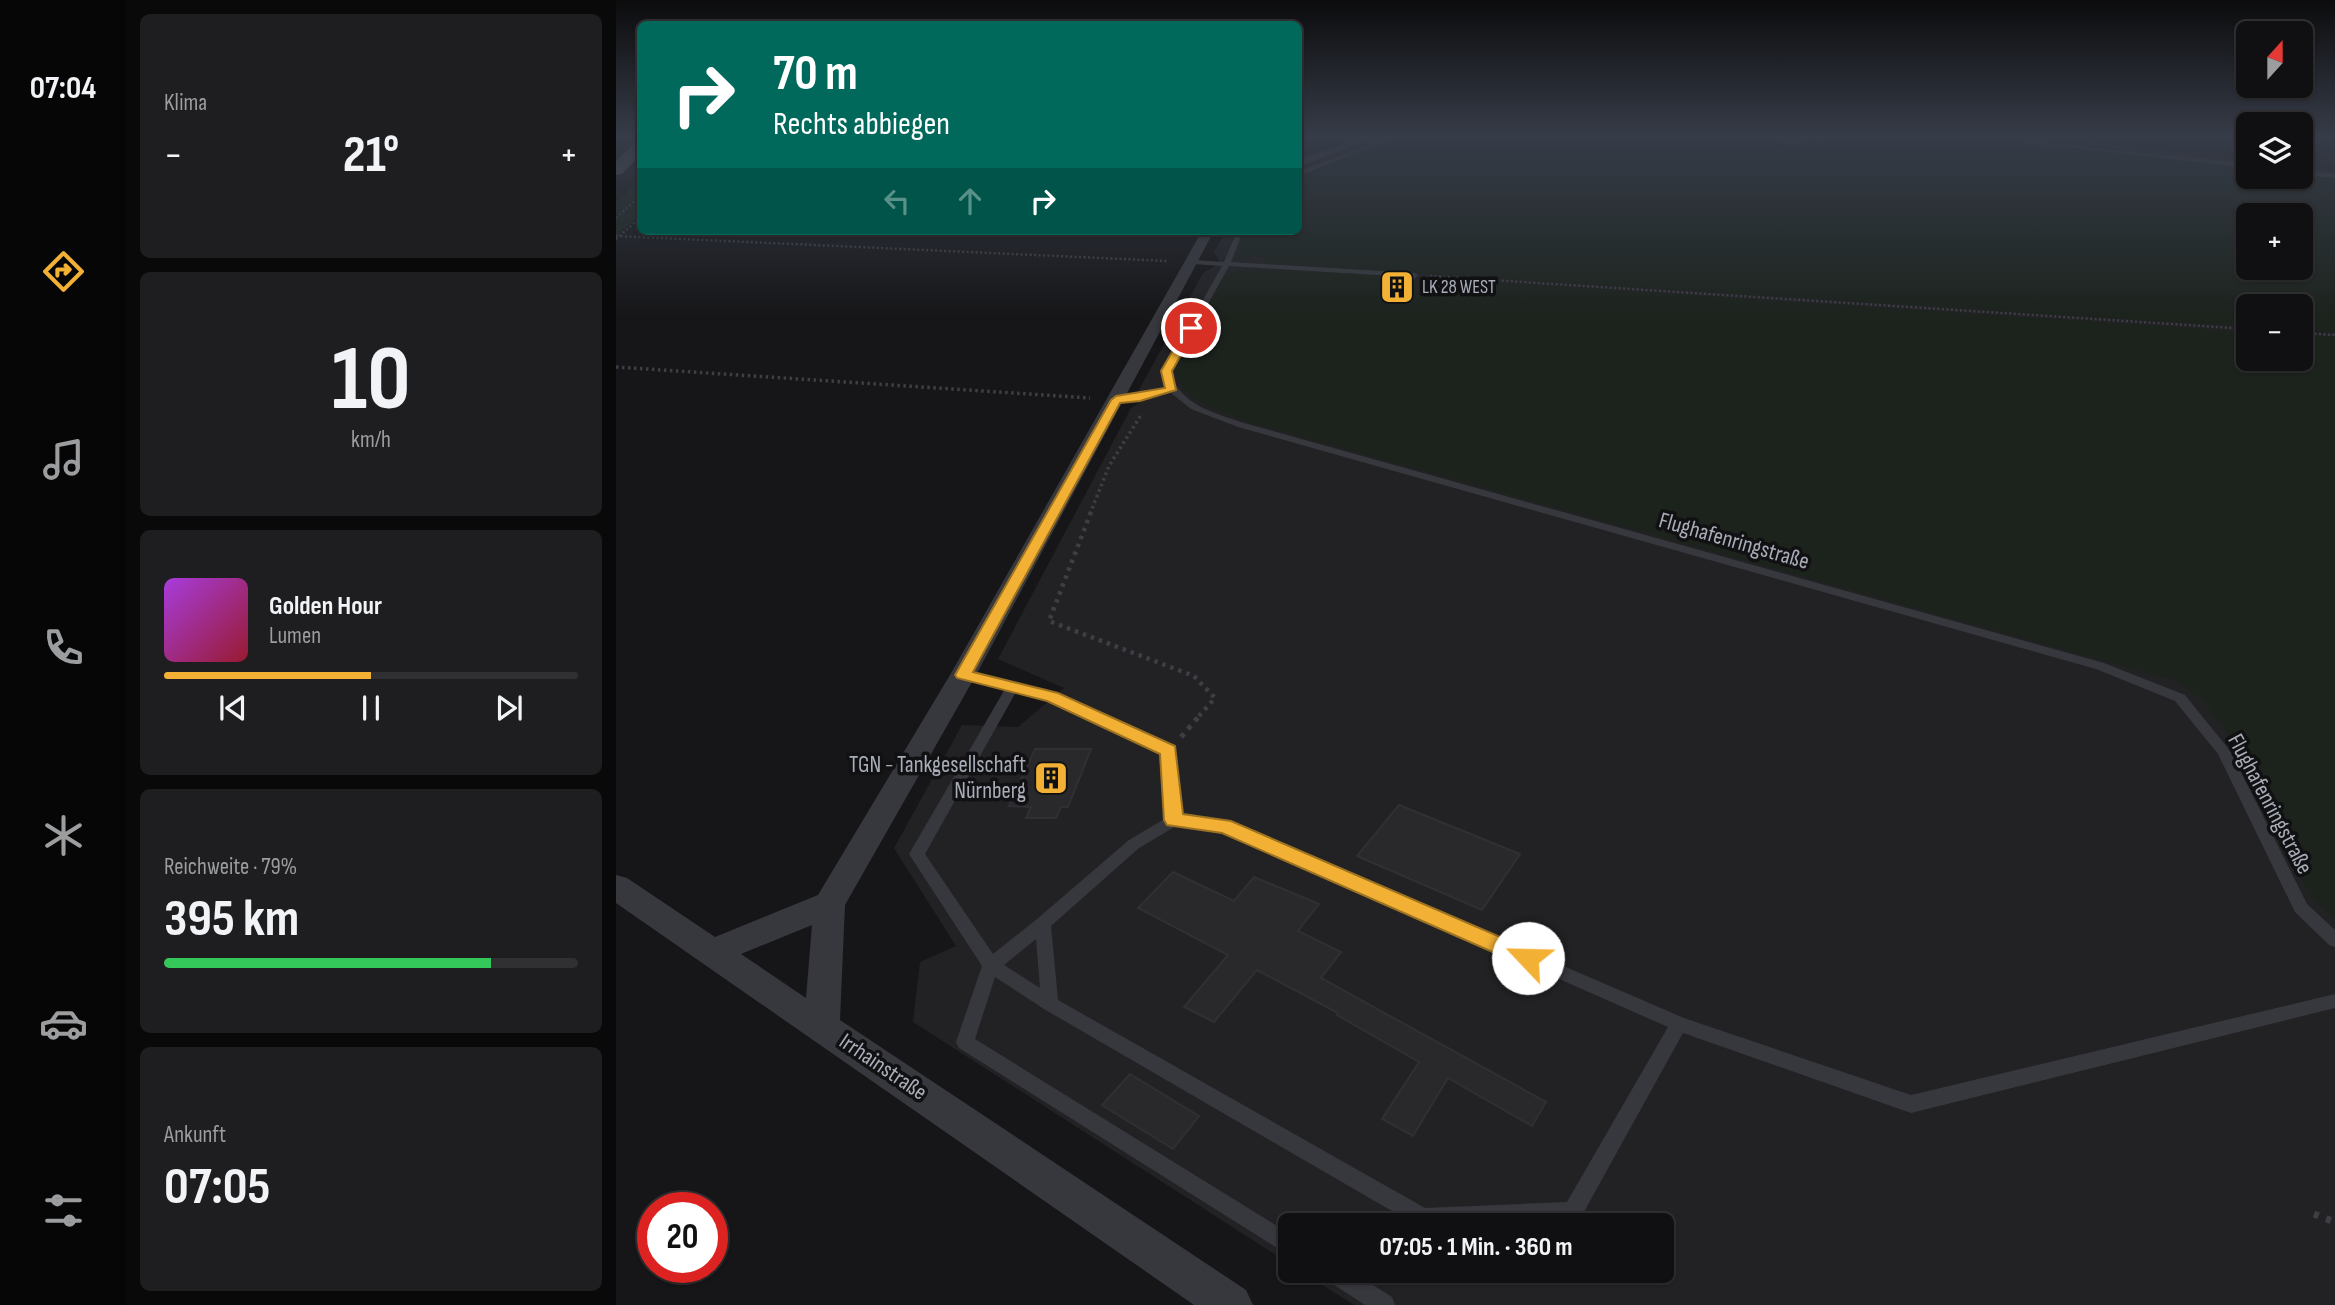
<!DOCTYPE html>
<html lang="de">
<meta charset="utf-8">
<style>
body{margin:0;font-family:"Sofia Sans Condensed",sans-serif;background:#1e1e20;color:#f1f3f6;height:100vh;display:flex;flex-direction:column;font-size:26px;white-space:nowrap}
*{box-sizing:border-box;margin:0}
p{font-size:23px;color:#9c9d9f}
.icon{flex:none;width:38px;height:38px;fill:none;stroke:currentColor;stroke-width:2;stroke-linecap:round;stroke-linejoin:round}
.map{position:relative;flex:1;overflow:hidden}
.drawer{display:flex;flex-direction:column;gap:14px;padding:14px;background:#09090a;width:490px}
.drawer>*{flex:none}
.top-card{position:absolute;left:21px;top:21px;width:665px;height:214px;border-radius:10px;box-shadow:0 2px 5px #0004,0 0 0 2px #303032;background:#00695c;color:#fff;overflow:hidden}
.needle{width:46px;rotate:21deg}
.buttons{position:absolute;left:1620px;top:21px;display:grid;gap:14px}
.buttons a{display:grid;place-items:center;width:77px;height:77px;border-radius:10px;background:#101012;box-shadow:0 2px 5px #0004,0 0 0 2px #303032;font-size:35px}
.speed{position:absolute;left:21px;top:1192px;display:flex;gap:14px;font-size:35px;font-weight:700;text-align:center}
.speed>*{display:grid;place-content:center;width:91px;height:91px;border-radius:50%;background:#101012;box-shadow:0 2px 5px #0004,0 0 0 2px #303032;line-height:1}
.speed .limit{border:10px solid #d22;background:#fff;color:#111}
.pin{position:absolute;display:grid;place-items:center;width:60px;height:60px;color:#fff;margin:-30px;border:4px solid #fff;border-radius:50%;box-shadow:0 2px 7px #0007}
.me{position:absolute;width:77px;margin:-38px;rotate:294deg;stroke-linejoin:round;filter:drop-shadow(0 0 5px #0008)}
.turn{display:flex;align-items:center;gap:24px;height:147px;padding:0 21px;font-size:32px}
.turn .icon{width:91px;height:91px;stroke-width:2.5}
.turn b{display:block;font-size:49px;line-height:60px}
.lanes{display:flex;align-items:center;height:66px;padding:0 21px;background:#0003;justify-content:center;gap:35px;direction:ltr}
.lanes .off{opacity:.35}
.big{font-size:52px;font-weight:700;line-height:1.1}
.drawer .tile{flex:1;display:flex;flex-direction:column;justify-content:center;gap:10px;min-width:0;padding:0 24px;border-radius:10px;background:#1e1e20}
.drawer .dial{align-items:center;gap:0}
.dial b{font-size:91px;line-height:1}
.song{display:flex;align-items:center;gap:21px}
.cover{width:84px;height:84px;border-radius:10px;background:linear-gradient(135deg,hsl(280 70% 55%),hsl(350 70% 35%))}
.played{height:7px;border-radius:4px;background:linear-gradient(90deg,#f2b134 50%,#303032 50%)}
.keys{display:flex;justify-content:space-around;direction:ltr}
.heat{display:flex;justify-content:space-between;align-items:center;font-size:38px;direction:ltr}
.charge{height:10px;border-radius:5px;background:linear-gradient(90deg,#34c759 79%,#303032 0)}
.trip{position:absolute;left:662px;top:1213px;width:396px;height:70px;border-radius:10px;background:#101012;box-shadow:0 2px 5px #0004,0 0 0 2px #303032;font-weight:700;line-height:70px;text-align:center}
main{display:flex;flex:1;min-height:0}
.dock{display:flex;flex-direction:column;width:126px;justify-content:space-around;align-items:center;background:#060607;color:#9c9d9f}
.dock .icon{width:49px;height:49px}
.dock .current{color:#f2b134}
.dock b{font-size:32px;color:#f1f3f6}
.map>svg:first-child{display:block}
.built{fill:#222225;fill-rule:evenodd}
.green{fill:#1c231d;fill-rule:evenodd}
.building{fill:#29292c;stroke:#303034;stroke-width:2}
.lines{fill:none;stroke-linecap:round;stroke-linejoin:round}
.path-far5{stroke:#3d3f44;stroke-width:2;stroke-dasharray:2 2.5;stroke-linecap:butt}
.path-far4{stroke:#3d3f44;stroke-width:2.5;stroke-dasharray:2 2.5;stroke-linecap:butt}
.path-far3{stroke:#3d3f44;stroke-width:3.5;stroke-dasharray:2.5 3.5;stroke-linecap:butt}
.path-far2{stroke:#3d3f44;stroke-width:4.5;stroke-dasharray:3.5 5;stroke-linecap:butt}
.path-far1{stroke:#3d3f44;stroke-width:5;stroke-dasharray:4.5 6;stroke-linecap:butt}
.path{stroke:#3d3f44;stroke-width:7;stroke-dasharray:5 8;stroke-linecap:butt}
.lane{fill:#37383d;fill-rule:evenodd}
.street{fill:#37383d;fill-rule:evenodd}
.primary{fill:#53555c;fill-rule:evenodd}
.route{fill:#f2b134;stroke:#9d7322;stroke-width:2}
.labels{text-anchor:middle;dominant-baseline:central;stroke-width:7;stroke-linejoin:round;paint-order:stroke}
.far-poi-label{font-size:19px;fill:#a8adb8;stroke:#111113;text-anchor:start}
.street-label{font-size:23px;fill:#a8adb8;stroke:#111113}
.poi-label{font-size:23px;fill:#a8adb8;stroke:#111113;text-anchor:end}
</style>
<main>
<nav class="dock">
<b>07:04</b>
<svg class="icon current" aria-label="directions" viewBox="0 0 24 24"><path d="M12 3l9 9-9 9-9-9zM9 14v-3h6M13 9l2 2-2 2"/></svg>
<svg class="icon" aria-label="music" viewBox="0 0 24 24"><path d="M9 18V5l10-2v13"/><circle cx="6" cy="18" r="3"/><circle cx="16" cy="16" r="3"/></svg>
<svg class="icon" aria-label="phone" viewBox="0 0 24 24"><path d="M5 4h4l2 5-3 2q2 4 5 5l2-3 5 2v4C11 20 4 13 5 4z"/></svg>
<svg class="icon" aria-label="climate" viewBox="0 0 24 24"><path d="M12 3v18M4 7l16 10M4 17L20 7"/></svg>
<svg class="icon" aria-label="car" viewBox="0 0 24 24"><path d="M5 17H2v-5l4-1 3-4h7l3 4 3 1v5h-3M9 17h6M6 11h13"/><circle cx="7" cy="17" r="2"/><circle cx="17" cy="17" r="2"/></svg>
<svg class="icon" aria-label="filters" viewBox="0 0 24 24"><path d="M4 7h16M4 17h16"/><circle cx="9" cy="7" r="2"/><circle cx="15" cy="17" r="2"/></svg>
</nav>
<section class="drawer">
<div class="tile"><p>Klima</p>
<div class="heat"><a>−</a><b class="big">21°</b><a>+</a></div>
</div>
<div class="tile dial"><b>10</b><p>km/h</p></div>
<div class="tile">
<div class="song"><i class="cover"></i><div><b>Golden Hour</b><p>Lumen</p></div></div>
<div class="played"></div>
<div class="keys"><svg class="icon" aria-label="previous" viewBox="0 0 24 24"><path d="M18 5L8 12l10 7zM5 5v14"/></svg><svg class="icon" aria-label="pause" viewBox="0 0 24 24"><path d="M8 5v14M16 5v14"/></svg><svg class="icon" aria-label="next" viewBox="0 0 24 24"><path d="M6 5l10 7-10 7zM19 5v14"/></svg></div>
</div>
<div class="tile"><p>Reichweite · 79%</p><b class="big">395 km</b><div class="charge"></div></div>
<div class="tile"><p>Ankunft</p><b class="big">07:05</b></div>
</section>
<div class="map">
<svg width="1719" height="1305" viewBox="0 0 1719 1305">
<rect width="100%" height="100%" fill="#161618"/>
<!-- built -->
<path class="built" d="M771 136H1429L1633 162V177H1685V168L1719 172V1305H738L684 1271 1045 1270V1225H674V1264L297 1022 304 962 340 946 278 848 346 725 402 727 448 688 382 659 515 408 527 400 520 395 587 273 601 265 603 261 598 252 610 231H682L683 170ZM1633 215H1685V268H1633ZM1633 306H1685V359H1633Z"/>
<!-- green -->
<g class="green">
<path d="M784 136H1109L1172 143 1272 136H1357L1633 168V177H1685V174L1719 178V333L1685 331V306H1633V327L649 264 654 260 637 256 627 260 621 258 627 231H682L683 176ZM1633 215H1685V268H1633Z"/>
<path d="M1371 136H1412L1591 161Z"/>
<path d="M24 181V215L0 236V202Z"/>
<path d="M660 268 790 277 783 284 775 287 792 290 799 286 794 284 808 277 1633 332V359H1685V335L1719 337V919L1697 900 1606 725 1585 698 1557 680 629 421C597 407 572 406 559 370 570 346 592 281 617 272 630 267 646 269 660 268Z"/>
</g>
<!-- building -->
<g class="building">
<path d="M419 749H475L452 807H445L440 818H410L415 807 393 806Z"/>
<path d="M783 805 904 854 866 910 741 856Z"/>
<path d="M557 872 618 901 638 877 703 904 682 931 725 952 705 978 930 1102 916 1126 832 1078 797 1136 766 1119 803 1062 721 1015 722 1013 641 970 598 1022 568 1007 612 955 522 908Z"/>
<path d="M514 1074 583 1116 557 1149 486 1105Z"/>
</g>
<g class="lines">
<!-- path-far5 -->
<g class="path-far5">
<path d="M0 218 24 196"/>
<path d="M7 233 24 218"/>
</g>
<!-- path-far4 -->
<g class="path-far4">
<path d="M0 236 551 261"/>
<path d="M0 239 9 231"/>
<path d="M814 276 1633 329"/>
<path d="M1685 333 1719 335"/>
</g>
<!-- path-far3 -->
<g class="path-far3">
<path d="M0 367 474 398"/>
<path d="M474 514 493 466 525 415"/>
</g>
<!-- path-far2 -->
<path class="path-far2" d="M475 512 433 621 578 676 599 698 583 716"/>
<!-- path-far1 -->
<path class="path-far1" d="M565 737 585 714"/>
<!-- path -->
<path class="path" d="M1698 1214 1719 1222"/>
<!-- lane -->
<g class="lane">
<path d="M777 136H783L682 176V172Z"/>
<path d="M1114 136 1176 141 1262 136 1176 143Z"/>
<path d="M1362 136 1633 164V168L1364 137Z"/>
<path d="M1685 171 1719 174V178L1685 175Z"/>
<path d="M621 231H627L615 262 799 273 802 275 794 283 798 286C795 289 791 290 788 289V286L785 284 793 277 613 266 555 371C562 405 599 413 628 423L1488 663 1569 695 1615 752 1691 904 1719 930V947L1713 945 1679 912 1602 754 1559 701 1480 669 622 427 575 409 555 393 524 400 497 401 496 399 500 396 524 394 552 388 547 371 606 266 577 264 574 262 577 260 608 262Z"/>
<path d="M347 671 441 694 557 748 559 751 565 815 614 822 1068 1018 1295 1095 1719 994V1008L1295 1113 1067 1033 964 1219 957 1222 885 1225H800L428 1009 379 977 359 1039 674 1234V1256L343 1048 340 1042 366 966 293 854 389 689 343 678 341 675ZM400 692 432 700 545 753 550 818 513 840 421 919 377 954 309 854ZM560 826 607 831 1052 1027 951 1202 809 1208 442 1000 435 926 523 848ZM420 939 424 988 388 965Z"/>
<path d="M703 1270H733L776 1297 779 1305H749L706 1277Z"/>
</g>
<!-- street -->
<g class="street">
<path d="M750 136H763L682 167V160Z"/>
<path d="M586 231H598L360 675 229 905 224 1020 630 1290 637 1305H578L0 903V875L11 878 99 937 202 895 334 675ZM196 925 190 998 125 954Z"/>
</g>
<!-- primary -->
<path class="primary" d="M24 142V155L6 174 0 175V161L18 144Z"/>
</g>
<!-- sky -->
<linearGradient id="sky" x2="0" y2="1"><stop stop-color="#0c0c0d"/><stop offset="0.43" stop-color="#363c48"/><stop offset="1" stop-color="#363c48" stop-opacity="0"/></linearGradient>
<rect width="1719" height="318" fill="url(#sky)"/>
<!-- route -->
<path class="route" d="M571 326 580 328 556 371 560 390 524 401 504 403 357 672 442 693 559 746 567 814 615 821 919 952 923 958 919 964 912 967 904 964 606 833 551 825 548 820 544 754 431 701 341 678 339 675 495 400 500 396 549 388 545 371Z"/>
<!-- icons -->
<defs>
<g id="building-square" transform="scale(1.75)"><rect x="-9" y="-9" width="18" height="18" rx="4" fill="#f2b134" stroke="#111113"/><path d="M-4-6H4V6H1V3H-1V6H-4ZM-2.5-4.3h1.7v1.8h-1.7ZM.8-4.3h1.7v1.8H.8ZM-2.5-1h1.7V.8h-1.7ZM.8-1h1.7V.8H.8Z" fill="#111"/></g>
</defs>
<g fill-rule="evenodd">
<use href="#building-square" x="781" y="287"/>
<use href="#building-square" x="435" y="778"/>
</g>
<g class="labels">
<!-- far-poi labels -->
<g class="far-poi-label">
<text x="806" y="287">LK 28 WEST</text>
</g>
<!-- street labels -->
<g class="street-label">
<text transform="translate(1118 541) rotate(16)">Flughafenringstraße</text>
<text transform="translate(1654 804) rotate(62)">Flughafenringstraße</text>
<text transform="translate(267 1067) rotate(34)">Irrhainstraße</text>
</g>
<!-- poi labels -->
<g class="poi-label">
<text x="410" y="765">TGN - Tankgesellschaft<tspan x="410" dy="26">Nürnberg</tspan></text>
</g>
</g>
</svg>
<div class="buttons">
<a><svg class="needle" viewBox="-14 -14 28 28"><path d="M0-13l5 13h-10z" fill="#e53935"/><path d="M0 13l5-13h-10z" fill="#9c9d9f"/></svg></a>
<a><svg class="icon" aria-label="layers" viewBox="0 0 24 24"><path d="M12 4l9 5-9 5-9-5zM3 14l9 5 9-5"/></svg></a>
<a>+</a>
<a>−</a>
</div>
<div class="speed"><div class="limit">20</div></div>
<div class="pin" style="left:575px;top:328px;background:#d93025"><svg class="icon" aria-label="arrive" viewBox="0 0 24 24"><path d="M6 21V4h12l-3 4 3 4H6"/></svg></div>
<svg class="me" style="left:912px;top:958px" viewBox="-20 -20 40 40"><circle r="19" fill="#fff"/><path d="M0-13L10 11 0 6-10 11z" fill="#f2b134"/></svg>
<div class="trip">07:05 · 1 Min. · 360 m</div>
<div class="top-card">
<div class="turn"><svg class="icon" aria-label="right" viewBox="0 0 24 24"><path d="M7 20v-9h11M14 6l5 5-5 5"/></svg><div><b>70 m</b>Rechts abbiegen</div></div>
<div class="lanes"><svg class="icon off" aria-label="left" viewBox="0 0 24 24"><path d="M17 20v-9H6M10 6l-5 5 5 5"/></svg><svg class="icon off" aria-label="ahead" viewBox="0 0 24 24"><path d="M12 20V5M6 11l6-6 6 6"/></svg><svg class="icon" aria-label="right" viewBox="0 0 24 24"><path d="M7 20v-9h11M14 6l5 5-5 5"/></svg></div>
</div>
</div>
</main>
